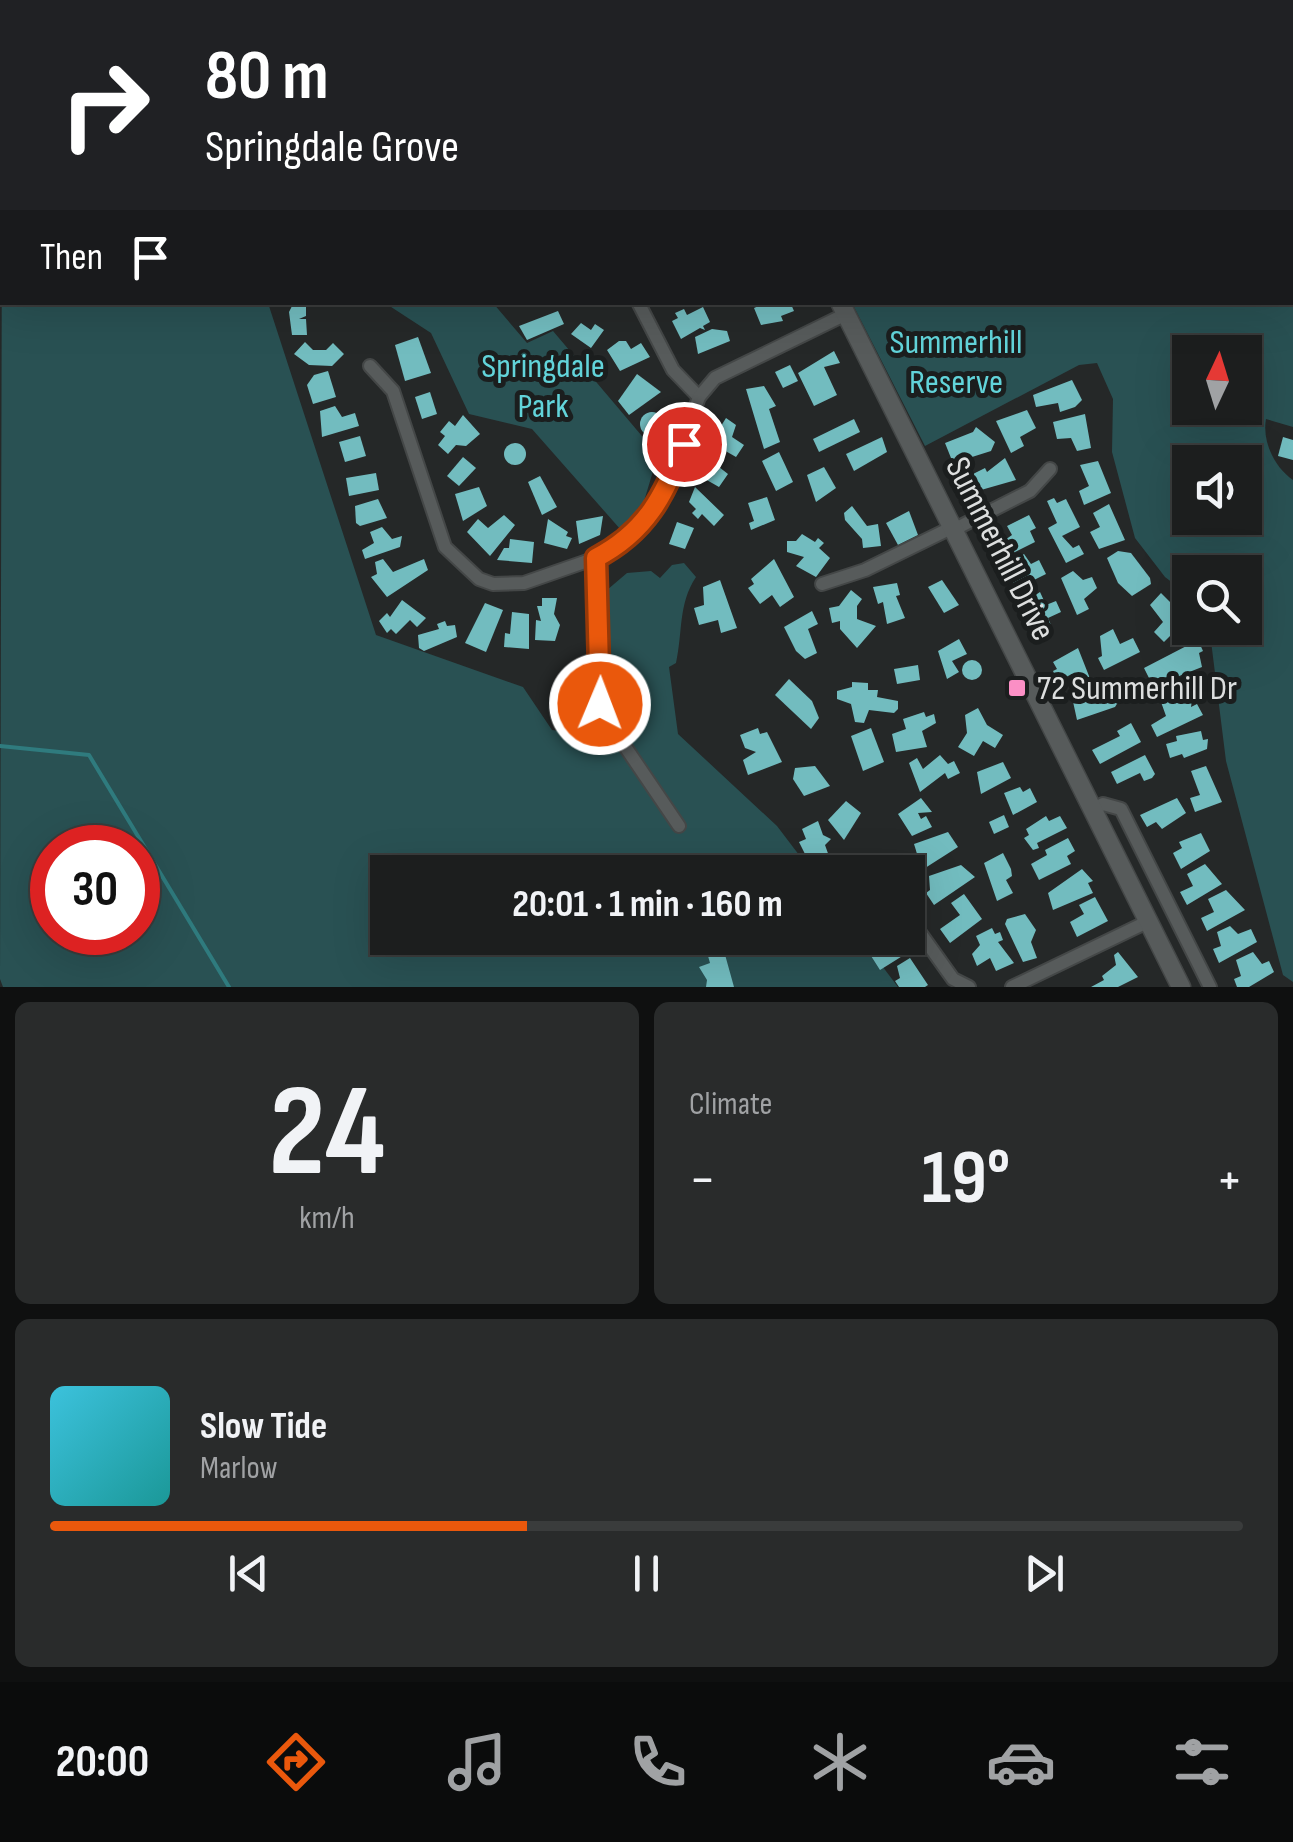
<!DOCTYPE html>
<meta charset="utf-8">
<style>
body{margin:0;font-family:"Sofia Sans Condensed",sans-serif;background:#292b2b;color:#f1f3f6;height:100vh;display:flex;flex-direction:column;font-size:38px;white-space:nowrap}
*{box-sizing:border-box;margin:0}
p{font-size:32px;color:#a0a2a4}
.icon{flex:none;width:55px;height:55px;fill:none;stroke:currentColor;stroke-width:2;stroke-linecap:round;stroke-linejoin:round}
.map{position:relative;height:987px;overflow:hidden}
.sheet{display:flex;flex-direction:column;gap:15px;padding:15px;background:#0f1010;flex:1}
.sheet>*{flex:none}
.banner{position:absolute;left:0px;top:0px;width:1295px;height:305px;box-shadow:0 10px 40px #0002,0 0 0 2px #3a3c3c;background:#202124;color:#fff;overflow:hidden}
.needle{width:65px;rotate:4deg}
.controls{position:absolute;left:1172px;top:335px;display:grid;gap:20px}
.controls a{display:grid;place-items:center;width:90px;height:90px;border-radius:0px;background:#1c1e1e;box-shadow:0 10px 40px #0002,0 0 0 2px #3a3c3c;font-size:50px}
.speed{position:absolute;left:30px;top:825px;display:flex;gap:20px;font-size:50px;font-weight:700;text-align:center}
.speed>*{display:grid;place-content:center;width:130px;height:130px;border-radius:50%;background:#1c1e1e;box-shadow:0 10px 40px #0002,0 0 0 2px #3a3c3c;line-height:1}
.speed .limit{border:15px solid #d22;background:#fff;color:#111}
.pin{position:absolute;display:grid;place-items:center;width:85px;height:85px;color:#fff;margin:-42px;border:5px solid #fff;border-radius:50%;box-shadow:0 2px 10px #0007}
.me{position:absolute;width:110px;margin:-55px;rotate:1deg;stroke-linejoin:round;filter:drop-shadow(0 0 8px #0008)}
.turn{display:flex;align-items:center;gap:35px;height:210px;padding:0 40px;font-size:45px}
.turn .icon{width:130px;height:130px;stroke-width:2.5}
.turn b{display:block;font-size:70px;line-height:85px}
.then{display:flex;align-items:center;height:95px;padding:0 40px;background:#0003;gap:20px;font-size:38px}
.big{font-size:75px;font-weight:700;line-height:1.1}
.sheet .widget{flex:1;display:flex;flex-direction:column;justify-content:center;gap:15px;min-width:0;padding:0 35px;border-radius:15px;background:#292b2b}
.sheet .dial{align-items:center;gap:0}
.dial b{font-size:130px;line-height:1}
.song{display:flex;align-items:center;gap:30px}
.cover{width:120px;height:120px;border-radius:15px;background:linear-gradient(135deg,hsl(190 70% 55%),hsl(180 70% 35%))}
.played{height:10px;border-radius:5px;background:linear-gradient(90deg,#ea580c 40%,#3a3c3c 40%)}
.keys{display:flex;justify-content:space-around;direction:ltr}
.heat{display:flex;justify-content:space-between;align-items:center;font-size:55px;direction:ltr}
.sheet .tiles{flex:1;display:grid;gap:15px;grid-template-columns:1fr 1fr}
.widget:last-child{grid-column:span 2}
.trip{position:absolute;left:370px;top:855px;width:555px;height:100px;border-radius:0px;background:#1c1e1e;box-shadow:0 10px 40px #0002,0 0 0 2px #3a3c3c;font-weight:700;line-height:100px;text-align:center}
.tabs{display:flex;height:160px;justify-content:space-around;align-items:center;background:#0b0c0c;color:#a0a2a4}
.tabs .icon{width:70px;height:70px}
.tabs .active{color:#ea580c}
.tabs b{font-size:45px;color:#f1f3f6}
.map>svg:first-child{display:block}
.green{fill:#295153;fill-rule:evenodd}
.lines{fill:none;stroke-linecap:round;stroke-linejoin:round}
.stream{stroke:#2f7b7e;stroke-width:4}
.building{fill:#72bcbf}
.minor-casing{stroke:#444747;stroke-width:16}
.tertiary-casing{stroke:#444747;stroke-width:19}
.secondary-casing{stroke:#444747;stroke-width:21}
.minor{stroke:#575b5b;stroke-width:12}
.tertiary{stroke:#575b5b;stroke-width:15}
.secondary{stroke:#575b5b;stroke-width:18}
.route-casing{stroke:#983908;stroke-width:25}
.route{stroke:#ea580c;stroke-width:18}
.poi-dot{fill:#fb8fc5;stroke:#1b1e1e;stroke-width:4}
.labels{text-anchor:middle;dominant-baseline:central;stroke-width:10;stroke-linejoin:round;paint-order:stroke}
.park-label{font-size:35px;fill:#62d4da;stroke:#1b1e1e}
.street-label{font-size:35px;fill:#dddfdf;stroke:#1b1e1e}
.poi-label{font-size:35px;fill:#dddfdf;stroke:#1b1e1e;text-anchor:start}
</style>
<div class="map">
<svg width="1293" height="987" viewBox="0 0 1293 987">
<rect width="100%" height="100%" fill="#252828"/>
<!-- green -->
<g class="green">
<path d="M703 0H1105L1107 2H705Z"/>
<path d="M2 198V302L268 303 376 635 523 687 552 730 567 732 573 706 608 631 607 590 627 573 651 571 660 578 672 565 684 563 696 577C678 604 683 632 676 663L669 667 678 734 777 826 812 872H388V938H861L898 987H3L0 979ZM52 848H138V932H52Z"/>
<path d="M1293 257V427L1266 419C1262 441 1274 467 1293 480V982L1283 975 1226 761 1211 641 1199 629 1245 628V572H1190V596L1165 577 1135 538 1112 452 1113 399 1097 363 1079 365 925 446 852 303 1292 302ZM1190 352H1245V408H1190ZM1190 462H1245V518H1190Z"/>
<path d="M385 303H493L527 343 553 331 658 455 644 501 621 530 532 429 469 414 431 333Z"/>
</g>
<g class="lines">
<!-- stream -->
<path class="stream" d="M0 746 89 755 229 987"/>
</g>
<!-- building -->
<g class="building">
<path d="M768 302H790L794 311 781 316 783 321 761 325 754 308Z"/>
<path d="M306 304V316L299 319H306L307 335H292L289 312 292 306Z"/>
<path d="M703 307 710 322 703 326 705 330 700 328 681 339 672 321 678 318 675 313 684 309 687 315Z"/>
<path d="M558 311 564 324 527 340 519 326Z"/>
<path d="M581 323 591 330 595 324 604 330 591 348 571 334Z"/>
<path d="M712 329 727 331 730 341 698 354 695 337Z"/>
<path d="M418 337 431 373 405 381 395 345Z"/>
<path d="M619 341H626L631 349 641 343 650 357 620 371 607 350Z"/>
<path d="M305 342 313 350H326L333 343 344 354 332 366 309 365 294 354Z"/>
<path d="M834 351 840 363 824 367 837 395 814 406 798 373Z"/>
<path d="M790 365 798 381 783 388 775 372Z"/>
<path d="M328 371 336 397 313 404 307 385 314 375Z"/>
<path d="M637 374 661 392 629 415 618 401Z"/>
<path d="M1072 380 1082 400 1075 407 1060 412 1058 403 1036 407 1033 395Z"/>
<path d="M764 386 776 406 769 409 780 442 764 449 746 389Z"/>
<path d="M430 392 437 414 422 419 415 397Z"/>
<path d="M335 406 342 417 355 413 359 426 322 437 320 411Z"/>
<path d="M1027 410 1036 428 1020 437 1024 446 1011 453 996 421Z"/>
<circle cx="652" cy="424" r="12"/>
<path d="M1085 414 1091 448 1077 451 1071 438 1057 439 1053 422Z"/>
<path d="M463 415 480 434 466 446 456 445 448 454 438 445 445 436 440 432 449 421 455 426Z"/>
<path d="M726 418 736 425 732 437 744 445 736 457 708 441 715 430 708 425 712 420 721 426Z"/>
<path d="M854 419 860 432 819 452 813 439Z"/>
<path d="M976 427 995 442 991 451 953 463 945 443 973 432Z"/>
<path d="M360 436 366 456 345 462 339 442Z"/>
<path d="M882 437 887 452 854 471 846 454Z"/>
<path d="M1283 437 1293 440V460L1278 456Z"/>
<circle cx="515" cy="454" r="11"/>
<path d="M716 450 719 467 728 474 719 487 698 475 706 463 704 453Z"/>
<path d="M779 452 793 482 776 491 762 461Z"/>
<path d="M463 457 476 468 459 486 447 476Z"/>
<path d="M1005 458 1016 480 981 490 973 474 985 468 987 472Z"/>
<path d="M1098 461 1111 493 1084 505 1079 491 1089 486 1080 465Z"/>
<path d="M824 467 836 488 816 502 807 475Z"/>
<path d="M376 473 379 490 349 496 346 478Z"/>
<path d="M540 476 557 507 542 515 528 482Z"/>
<path d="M479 487 487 506 463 521 455 494Z"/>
<path d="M695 487 724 515 714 526 702 514 698 519 692 513 696 509 689 502Z"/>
<path d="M767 497 775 520 751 530 749 523 754 521 748 503Z"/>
<path d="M1054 498 1057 503 1066 499 1080 527 1062 536 1073 548 1079 545 1084 554 1066 563 1048 528 1057 523 1047 501Z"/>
<path d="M378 499 387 518 360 526 356 523 355 506Z"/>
<path d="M1109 504 1125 540 1099 549 1090 532 1100 527 1093 513Z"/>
<path d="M852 506 867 526 878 524 881 546 863 548 862 539 845 520 844 513Z"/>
<path d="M909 511 918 535 898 545 886 523Z"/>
<path d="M504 515 515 525 490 556 467 532 478 519 488 528Z"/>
<path d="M1029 515 1036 528 1030 531 1035 542 1001 559 995 547 1012 535 1007 526Z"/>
<path d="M603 516 600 535 579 544 576 521Z"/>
<path d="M548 519 568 532 566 536 572 538 567 549 544 543Z"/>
<path d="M677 522 694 528 685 549 669 544Z"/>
<path d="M382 527 392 539 402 536 400 547 365 559 362 550 374 543 370 532Z"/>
<path d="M802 534 815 542 818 538 824 543 819 548 830 558 816 577 796 566 804 557 787 552V541H796Z"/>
<path d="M510 539 534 542 532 563 497 560 504 548H509Z"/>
<path d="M1118 551 1131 553 1150 578 1151 584 1132 596 1118 583 1107 558Z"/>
<path d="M1024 554 1031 564 1039 560 1046 574 1016 589 1009 576 1019 571 1014 561Z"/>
<path d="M383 559 393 572 424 559 428 570 387 597 371 577 377 574 375 562Z"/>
<path d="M774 559 794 597 780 607 772 595 760 604 748 588 754 584 751 579Z"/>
<path d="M1073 571 1083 580 1092 577 1097 588 1084 599 1089 609 1077 615 1061 578Z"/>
<path d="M720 580 737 628 721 633 718 620 699 625 694 608 704 605 703 587Z"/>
<path d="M942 580 959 605 944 613 928 587Z"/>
<path d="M897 583 900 595 896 596 905 618 887 624 883 602 878 604 873 587Z"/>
<path d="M851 590 862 599 857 606V619L876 626 857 648 840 629V621L832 623 829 608 839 606Z"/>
<path d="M1040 592 1046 605 1056 601 1061 612 1048 618 1051 625 1039 631 1025 602Z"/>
<path d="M1161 593 1183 615 1177 621 1181 625 1164 642 1154 632 1163 622 1150 605Z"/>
<path d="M542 598H557L554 614 560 625 555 641 535 640 536 620 541 621 537 606H542Z"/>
<path d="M402 600 426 618 417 627 410 620 396 634 391 629 387 633 379 621 387 613 390 617Z"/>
<path d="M485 603 503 610 486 652 465 643Z"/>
<path d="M812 611 818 624 808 629 817 653 805 659 796 651 784 627Z"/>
<path d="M512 612 529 614V649L504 647 505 633 510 634Z"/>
<path d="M445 621 447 626 455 625 457 637 424 651 419 648 418 635 439 629 437 624Z"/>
<path d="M1113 629 1120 644 1133 638 1140 652 1104 670 1098 658 1102 656 1100 636Z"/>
<path d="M959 639 967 654 952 661 959 672 947 679 938 651Z"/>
<path d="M1198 640 1203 651 1199 653 1202 667 1164 682 1161 677 1151 682 1144 668Z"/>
<path d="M1078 648 1089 676 1090 684 1083 688 1072 674 1058 681 1053 671 1057 669 1053 662Z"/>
<circle cx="972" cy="670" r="10"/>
<path d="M918 665 920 680 897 684 894 669Z"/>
<path d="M789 679 812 701 819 718 811 729 775 695Z"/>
<path d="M852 682 868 683V690H878L877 697 898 701V709L894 713 869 710 864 723 855 722 851 704 837 699V691L852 687Z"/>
<path d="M1103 682 1117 692 1120 699 1115 707 1077 720 1072 697 1099 689Z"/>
<path d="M1175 694 1178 700V695L1192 700 1191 707 1197 704 1203 715 1157 737 1151 725 1166 716 1161 702Z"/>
<path d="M978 708 987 725 1003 735 995 748 983 741 974 756 958 747 967 733 965 715Z"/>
<path d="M924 712 926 717 934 714 936 723 922 731 927 747 896 752 892 734 906 729 903 719Z"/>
<path d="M1131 723 1141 742 1100 764 1092 750 1120 736 1117 731Z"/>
<path d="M758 728 760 734 767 732 782 762 748 775 743 760 756 752 745 748 740 735Z"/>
<path d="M871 728 884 762 863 771 851 736Z"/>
<path d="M1201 731 1203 740 1208 739 1207 749 1184 758 1182 754 1170 758 1166 744 1177 741 1176 736Z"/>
<path d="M940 755 948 764 954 761 960 773 948 779 945 773 920 792 909 763 917 758 923 769Z"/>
<path d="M1145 755 1155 774 1152 778 1144 781 1140 773 1117 784 1111 772Z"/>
<path d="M1003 762 1011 778 981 794 977 772Z"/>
<path d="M815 766 830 786 804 796 793 779 795 768Z"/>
<path d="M1206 766 1222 802 1195 812 1190 798 1200 795 1191 771Z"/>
<path d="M1020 787 1023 792 1030 788 1037 802 1013 815 1004 793Z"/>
<path d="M921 798 932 812 918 813 921 819 926 816 932 827 912 836 898 814Z"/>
<path d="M1177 798 1186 813 1162 829 1156 822 1147 827 1140 815Z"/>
<path d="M846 801 861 813 844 840 828 820Z"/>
<path d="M1004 815 1009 827 994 834 989 822Z"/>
<path d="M1046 816 1049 821 1060 816 1067 828 1037 843 1039 848 1033 850 1024 838 1029 835 1026 829Z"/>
<path d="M818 821 823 835 831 839 825 845 830 859 811 866 799 842 806 839 802 829Z"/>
<path d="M948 832 958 847 922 870 914 844Z"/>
<path d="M1201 833 1210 851 1181 869 1173 853 1182 848 1179 842Z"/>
<path d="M1068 838 1075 851 1067 856 1071 864 1039 880 1031 864 1047 855 1045 850Z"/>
<path d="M1003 853 1011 869 1012 876 1006 880 1013 893 997 901 984 863Z"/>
<path d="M1205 864 1222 884 1187 905 1180 892 1193 886 1187 874Z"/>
<path d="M961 865 975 877 934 905 926 893 930 890 929 876Z"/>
<path d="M1082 869 1093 881 1088 883 1093 893 1053 910 1048 893Z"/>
<path d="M1226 890 1245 910 1207 931 1201 918 1214 912 1208 899Z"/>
<path d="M964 894 982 919 950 943 940 929 960 915 951 903Z"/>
<path d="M1095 897 1108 921 1077 937 1070 922 1084 914 1079 905Z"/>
<path d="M1025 914 1036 930 1031 942 1037 958 1023 962 1005 924 1007 919Z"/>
<path d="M1230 926 1238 934 1251 929 1257 942 1219 963 1213 949 1221 946 1217 932Z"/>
<path d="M992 928 995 934 1000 932 1003 940 998 942 1014 963 996 971 990 958 977 966 972 954 980 945 976 936Z"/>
<path d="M877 938H899L896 942 904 955 880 970 866 948Z"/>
<path d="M724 951 734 987H706L707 980 699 967 710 963 708 956Z"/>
<path d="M1118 952 1138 977 1118 987H1091L1104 980 1102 976 1116 965 1114 955Z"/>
<path d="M1253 952 1262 964 1269 961 1274 972 1249 987H1237L1234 979 1241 976 1236 960Z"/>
<path d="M910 958 928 985 925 987H899L895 981 900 978 897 966Z"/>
</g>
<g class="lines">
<!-- minor casing -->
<g class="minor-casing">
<g id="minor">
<path d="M629 0 632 2"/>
<path d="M638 302 673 370 699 397"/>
<path d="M370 366 393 391 445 547 479 579 493 584 524 583 596 558 644 524 670 481 699 397 715 378 846 314"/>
<path d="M955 529 1030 491 1050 469"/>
<path d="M596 558 601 711 679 826"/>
<path d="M822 584 865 570 953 527"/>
<path d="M1094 809 1103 804 1121 809 1210 987"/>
<path d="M878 861 883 872"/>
<path d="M908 916 953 979 969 987"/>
<path d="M1012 987 1149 921"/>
</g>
</g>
<!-- tertiary casing -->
<g class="tertiary-casing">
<g id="tertiary">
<path d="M1220 0 1222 2"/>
<path d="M1292 90H1293"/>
</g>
</g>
<!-- secondary casing -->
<g class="secondary-casing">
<g id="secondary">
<path d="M683 0 685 2"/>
<path d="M840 302 1181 987"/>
</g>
</g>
<!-- minor -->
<use href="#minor" class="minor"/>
<!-- tertiary -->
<use href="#tertiary" class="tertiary"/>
<!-- secondary -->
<use href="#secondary" class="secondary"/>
</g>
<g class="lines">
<!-- route casing -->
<g class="route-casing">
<path id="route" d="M600 704 596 558C646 532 665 495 684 444"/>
</g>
<!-- route -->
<use href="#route" class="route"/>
</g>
<!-- markers -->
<rect class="poi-dot" x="1007" y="678" width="20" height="20" rx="5"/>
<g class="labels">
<!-- park labels -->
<g class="park-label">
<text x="956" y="342">Summerhill<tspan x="956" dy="40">Reserve</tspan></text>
<text x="543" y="366">Springdale<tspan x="543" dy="40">Park</tspan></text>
</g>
<!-- street labels -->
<g class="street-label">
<text transform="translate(1000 549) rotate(63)">Summerhill Drive</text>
</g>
<!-- poi labels -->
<g class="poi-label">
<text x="1037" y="688">72 Summerhill Dr</text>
</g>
</g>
</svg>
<div class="controls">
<a><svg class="needle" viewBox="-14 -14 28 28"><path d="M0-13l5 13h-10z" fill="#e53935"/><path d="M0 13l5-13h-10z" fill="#a0a2a4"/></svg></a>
<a><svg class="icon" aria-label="sound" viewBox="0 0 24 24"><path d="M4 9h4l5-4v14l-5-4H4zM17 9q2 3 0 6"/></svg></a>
<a><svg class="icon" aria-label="search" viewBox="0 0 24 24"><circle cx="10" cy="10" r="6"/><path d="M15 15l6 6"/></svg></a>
</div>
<div class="speed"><div class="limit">30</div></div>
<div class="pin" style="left:684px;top:444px;background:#d93025"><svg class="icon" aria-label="arrive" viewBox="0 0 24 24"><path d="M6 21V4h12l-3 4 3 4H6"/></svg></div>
<svg class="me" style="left:600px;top:704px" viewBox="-20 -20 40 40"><circle r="17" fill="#ea580c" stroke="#fff" stroke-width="3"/><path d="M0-11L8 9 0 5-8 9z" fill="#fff"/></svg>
<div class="trip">20:01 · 1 min · 160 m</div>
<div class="banner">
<div class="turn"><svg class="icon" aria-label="right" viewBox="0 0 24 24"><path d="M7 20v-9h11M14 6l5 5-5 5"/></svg><div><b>80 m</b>Springdale Grove</div></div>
<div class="then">Then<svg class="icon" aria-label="arrive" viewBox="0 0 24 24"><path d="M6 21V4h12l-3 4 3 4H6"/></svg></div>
</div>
</div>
<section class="sheet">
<div class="tiles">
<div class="widget dial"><b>24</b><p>km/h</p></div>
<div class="widget"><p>Climate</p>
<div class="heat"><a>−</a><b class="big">19°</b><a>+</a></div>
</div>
<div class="widget">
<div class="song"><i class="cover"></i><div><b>Slow Tide</b><p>Marlow</p></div></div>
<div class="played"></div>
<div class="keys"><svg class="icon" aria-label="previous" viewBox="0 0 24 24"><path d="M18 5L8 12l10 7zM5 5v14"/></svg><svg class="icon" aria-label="pause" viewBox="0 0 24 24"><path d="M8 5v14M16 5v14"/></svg><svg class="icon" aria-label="next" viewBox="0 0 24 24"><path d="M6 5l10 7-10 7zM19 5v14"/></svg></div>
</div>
</div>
</section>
<nav class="tabs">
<b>20:00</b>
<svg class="icon active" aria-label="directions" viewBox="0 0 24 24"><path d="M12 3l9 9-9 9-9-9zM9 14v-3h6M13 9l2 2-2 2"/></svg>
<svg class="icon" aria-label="music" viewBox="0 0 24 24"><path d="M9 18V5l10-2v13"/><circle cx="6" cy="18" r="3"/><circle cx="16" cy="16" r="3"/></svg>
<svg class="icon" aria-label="phone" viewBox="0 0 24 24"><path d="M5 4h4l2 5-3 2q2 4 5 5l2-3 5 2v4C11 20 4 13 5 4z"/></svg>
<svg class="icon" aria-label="climate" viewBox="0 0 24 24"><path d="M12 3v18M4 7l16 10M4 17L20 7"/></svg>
<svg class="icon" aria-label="car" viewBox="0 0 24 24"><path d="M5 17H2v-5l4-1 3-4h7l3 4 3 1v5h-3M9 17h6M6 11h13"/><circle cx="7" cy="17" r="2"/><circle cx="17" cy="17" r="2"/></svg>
<svg class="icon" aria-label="filters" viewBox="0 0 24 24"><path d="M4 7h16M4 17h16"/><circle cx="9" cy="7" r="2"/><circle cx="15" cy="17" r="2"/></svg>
</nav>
